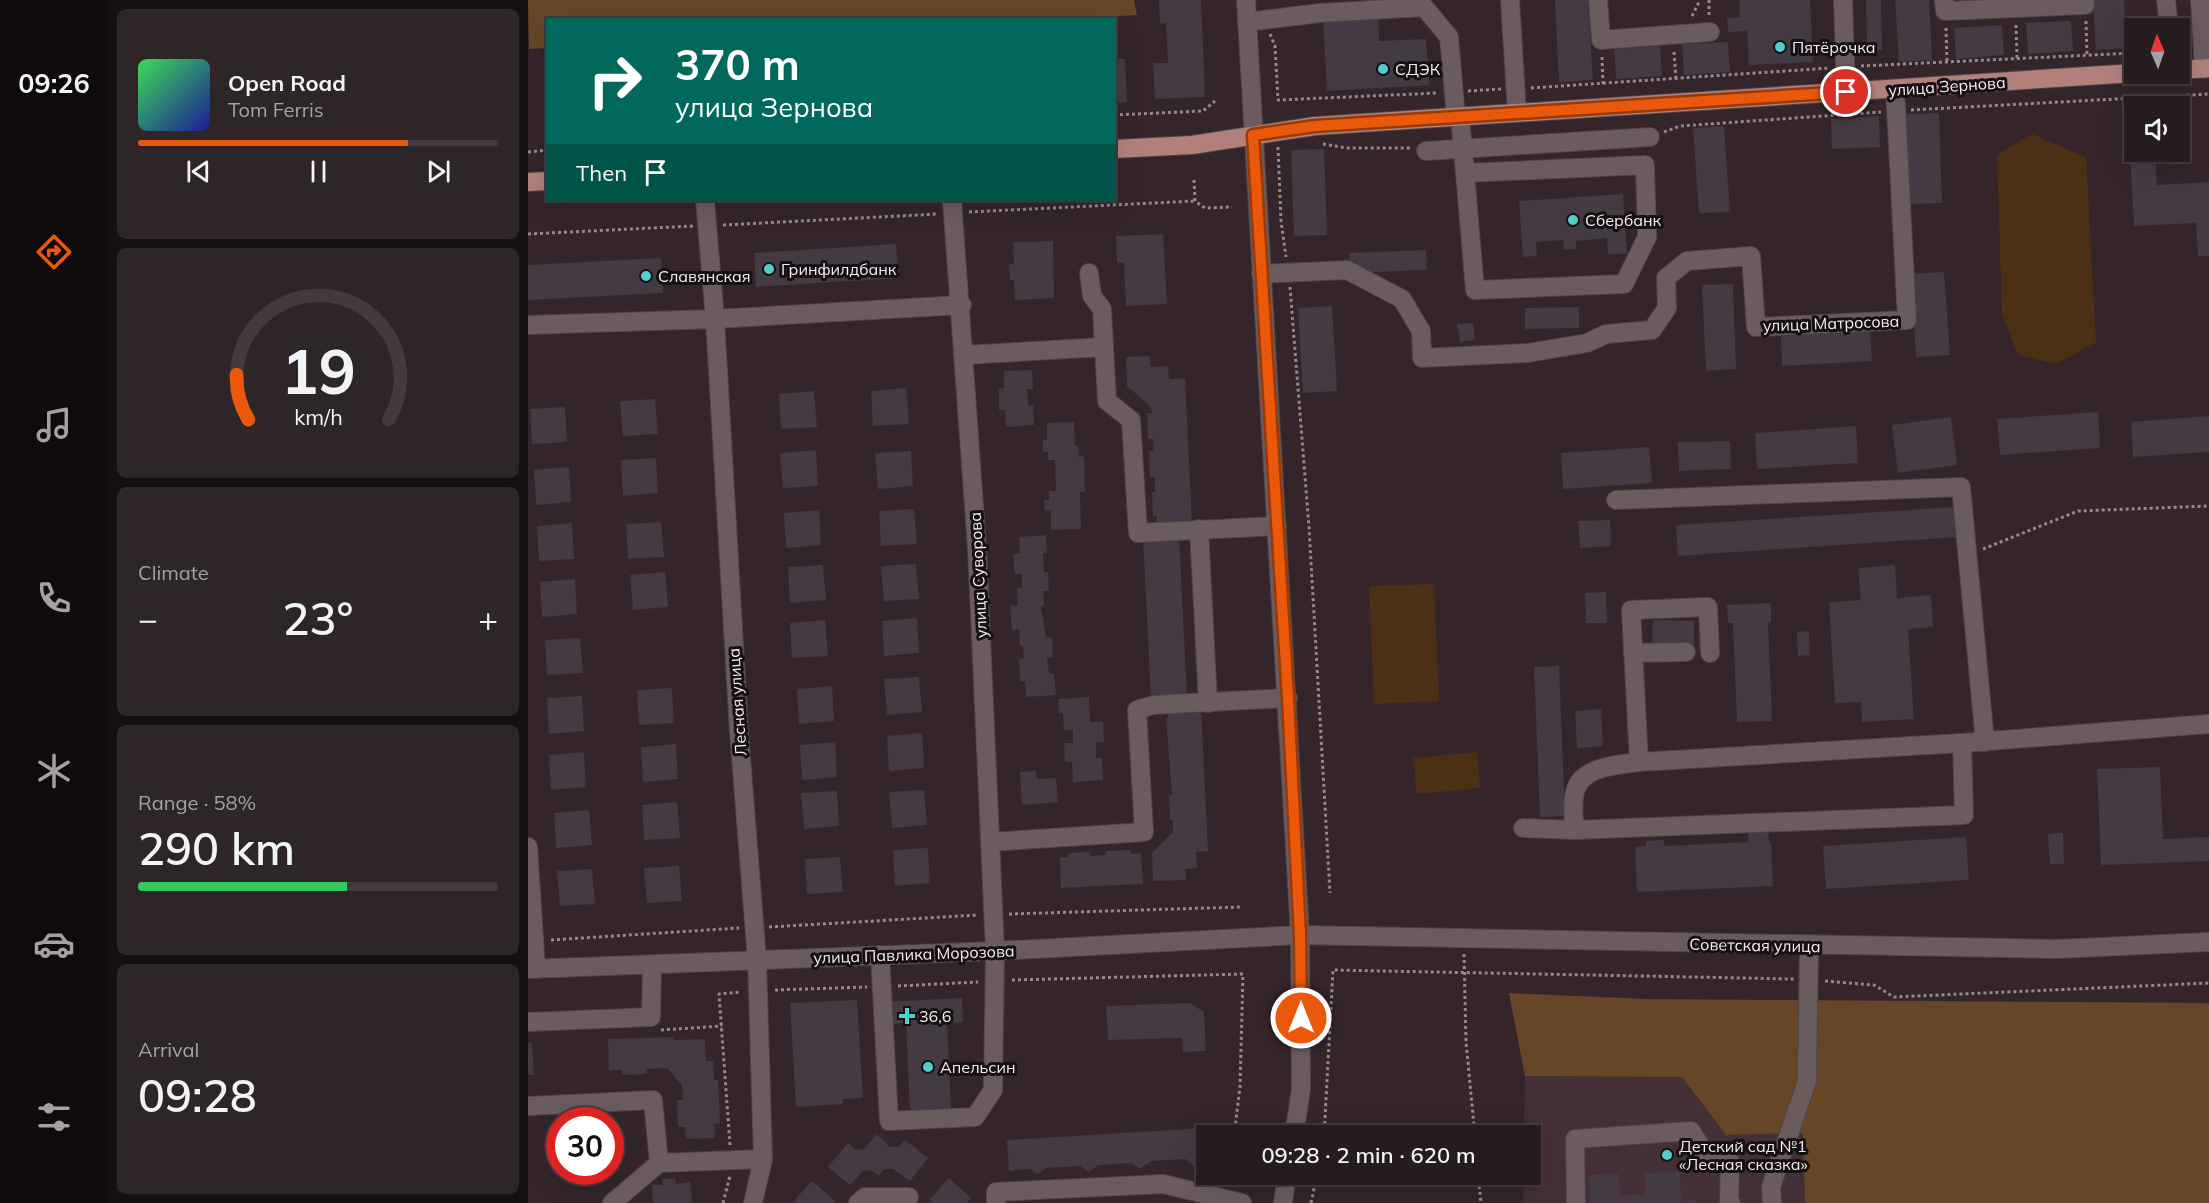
<!DOCTYPE html>
<meta charset="utf-8">
<style>
body{margin:0;font-family:Mulish,sans-serif;background:#2e2529;color:#f1f3f6;height:100vh;display:flex;flex-direction:column;font-size:22px;white-space:nowrap}
*{box-sizing:border-box;margin:0}
p{font-size:20px;color:#a4a1a5}
.icon{flex:none;width:33px;height:33px;fill:none;stroke:currentColor;stroke-width:2;stroke-linecap:round;stroke-linejoin:round}
.map{position:relative;flex:1;overflow:hidden}
.sheet{display:flex;flex-direction:column;gap:9px;padding:9px;background:#150f12;width:420px}
.sheet>*{flex:none}
.top-card{position:absolute;left:18px;top:18px;width:570px;height:183px;border-radius:0px;box-shadow:0 6px 24px #0002,0 0 0 2px #423a3e;background:#00695c;color:#fff;overflow:hidden}
.needle{width:39px;rotate:358deg}
.fabs{position:absolute;left:1596px;top:18px;display:grid;gap:12px}
.fabs a{display:grid;place-items:center;width:66px;height:66px;border-radius:0px;background:#261c20;box-shadow:0 6px 24px #0002,0 0 0 2px #423a3e;font-size:30px}
.speed{position:absolute;left:18px;top:1107px;display:flex;gap:12px;font-size:30px;font-weight:700;text-align:center}
.speed>*{display:grid;place-content:center;width:78px;height:78px;border-radius:50%;background:#261c20;box-shadow:0 6px 24px #0002,0 0 0 2px #423a3e;line-height:1}
.speed .limit{border:9px solid #d22;background:#fff;color:#111}
.pin{position:absolute;display:grid;place-items:center;width:51px;height:51px;color:#fff;margin:-26px;border:3px solid #fff;border-radius:50%;box-shadow:0 2px 6px #0007}
.me{position:absolute;width:66px;margin:-33px;rotate:0deg;stroke-linejoin:round;filter:drop-shadow(0 0 4px #0008)}
.turn{display:flex;align-items:center;gap:21px;height:126px;padding:0 30px;font-size:27px}
.turn .icon{width:78px;height:78px;stroke-width:2.5}
.turn b{display:block;font-size:42px;line-height:51px}
.then{display:flex;align-items:center;height:57px;padding:0 30px;background:#0003;gap:12px;font-size:22px}
.big{font-size:45px;font-weight:600;line-height:1.1}
.sheet .widget{flex:1;display:flex;flex-direction:column;justify-content:center;gap:9px;min-width:0;padding:0 21px;border-radius:9px;background:#2e2529}
.sheet .dial{align-items:center;gap:0}
.dial svg{height:156px;overflow:visible;fill:none;stroke:#423a3e;stroke-width:7;stroke-linecap:round;text-anchor:middle}
.dial text{fill:#f1f3f6;stroke:none}
.song{display:flex;align-items:center;gap:18px}
.cover{width:72px;height:72px;border-radius:9px;background:linear-gradient(135deg,hsl(130 70% 55%),hsl(240 70% 35%))}
.played{height:6px;border-radius:3px;background:linear-gradient(90deg,#ea580c 75%,#423a3e 75%)}
.keys{display:flex;justify-content:space-around;direction:ltr}
.heat{display:flex;justify-content:space-between;align-items:center;font-size:33px;direction:ltr}
.charge{height:9px;border-radius:4px;background:linear-gradient(90deg,#34c759 58%,#423a3e 0)}
.trip{position:absolute;left:668px;top:1125px;width:345px;height:60px;border-radius:0px;background:#261c20;box-shadow:0 6px 24px #0002,0 0 0 2px #423a3e;font-weight:600;line-height:60px;text-align:center}
main{display:flex;flex:1;min-height:0}
.tabs{display:flex;flex-direction:column;width:108px;justify-content:space-around;align-items:center;background:#0f0b0d;color:#a4a1a5}
.tabs .icon{width:42px;height:42px}
.tabs .current{color:#ea580c}
.tabs b{font-size:27px;color:#f1f3f6}
.map>svg:first-child{display:block}
.built{fill:#432f36}
.green{fill:#4b3016}
.forest{fill:#674628}
.building{fill:#443a44}
.lines{fill:none;stroke-linecap:round;stroke-linejoin:round}
.minor-casing{stroke:#4f4447;stroke-width:20}
.major-casing{stroke:#4f4447;stroke-width:20}
.path{stroke:#94888c;stroke-width:3;stroke-dasharray:3 3;stroke-linecap:butt}
.minor{stroke:#6a5b5f;stroke-width:18}
.major{stroke:#b2807b;stroke-width:18}
.route-casing{stroke:#983908;stroke-width:15}
.route{stroke:#ea580c;stroke-width:10}
.poi-dot{fill:#53cdcb;stroke:#161012;stroke-width:2}
.labels{text-anchor:middle;dominant-baseline:central;stroke-width:6;stroke-linejoin:round;paint-order:stroke}
.poi-label{font-size:16px;fill:#f6edf0;stroke:#161012;text-anchor:start}
.street-label{font-size:16px;fill:#f6edf0;stroke:#161012}
</style>
<main>
<nav class="tabs">
<b>09:26</b>
<svg class="icon current" aria-label="directions" viewBox="0 0 24 24"><path d="M12 3l9 9-9 9-9-9zM9 14v-3h6M13 9l2 2-2 2"/></svg>
<svg class="icon" aria-label="music" viewBox="0 0 24 24"><path d="M9 18V5l10-2v13"/><circle cx="6" cy="18" r="3"/><circle cx="16" cy="16" r="3"/></svg>
<svg class="icon" aria-label="phone" viewBox="0 0 24 24"><path d="M5 4h4l2 5-3 2q2 4 5 5l2-3 5 2v4C11 20 4 13 5 4z"/></svg>
<svg class="icon" aria-label="climate" viewBox="0 0 24 24"><path d="M12 3v18M4 7l16 10M4 17L20 7"/></svg>
<svg class="icon" aria-label="car" viewBox="0 0 24 24"><path d="M5 17H2v-5l4-1 3-4h7l3 4 3 1v5h-3M9 17h6M6 11h13"/><circle cx="7" cy="17" r="2"/><circle cx="17" cy="17" r="2"/></svg>
<svg class="icon" aria-label="filters" viewBox="0 0 24 24"><path d="M4 7h16M4 17h16"/><circle cx="9" cy="7" r="2"/><circle cx="15" cy="17" r="2"/></svg>
</nav>
<section class="sheet">
<div class="widget">
<div class="song"><i class="cover"></i><div><b>Open Road</b><p>Tom Ferris</p></div></div>
<div class="played"></div>
<div class="keys"><svg class="icon" aria-label="previous" viewBox="0 0 24 24"><path d="M18 5L8 12l10 7zM5 5v14"/></svg><svg class="icon" aria-label="pause" viewBox="0 0 24 24"><path d="M8 5v14M16 5v14"/></svg><svg class="icon" aria-label="next" viewBox="0 0 24 24"><path d="M6 5l10 7-10 7zM19 5v14"/></svg></div>
</div>
<div class="widget dial"><svg viewBox="0 0 100 80">
<path d="M14 69A42 42 0 1 1 86 69"/>
<path d="M14 69A42 42 0 0 1 8 46" stroke="#ea580c"/>
<text x="50" y="56" font-size="32" font-weight="700">19</text>
<text x="50" y="72" font-size="11">km/h</text>
</svg></div>
<div class="widget"><p>Climate</p>
<div class="heat"><a>−</a><b class="big">23°</b><a>+</a></div>
</div>
<div class="widget"><p>Range · 58%</p><b class="big">290 km</b><div class="charge"></div></div>
<div class="widget"><p>Arrival</p><b class="big">09:28</b></div>
</section>
<div class="map">
<svg width="1681" height="1203" viewBox="0 0 1681 1203">
<rect width="100%" height="100%" fill="#33252a"/>
<!-- built -->
<path class="built" d="M997 1076 1154 1077 1198 1135 1276 1133 1277 1203H995L996 1175 1002 1174V1136L996 1135Z"/>
<!-- green -->
<g class="green">
<path d="M1504 134 1558 157 1568 342 1528 364 1490 355 1474 314 1469 155Z"/>
<path d="M906 584 911 701 846 704 841 586Z"/>
<path d="M949 752 952 788 889 794 885 758Z"/>
</g>
<!-- forest -->
<g class="forest">
<path d="M0 0H606L609 15 520 20H20L19 48 1 49Z"/>
<path d="M981 993 1119 999 1681 1003V1203H1277L1275 1133 1198 1135 1154 1077 997 1076Z"/>
</g>
<!-- building -->
<g class="building">
<path d="M631 0H673L677 97 627 99 625 63H640L638 23 632 24Z"/>
<path d="M1027 0H1060L1065 80 1031 82Z"/>
<path d="M1211 0H1282L1285 62 1221 65 1219 31 1200 32 1199 18 1212 17Z"/>
<path d="M1338 0H1353L1354 50 1339 51Z"/>
<path d="M1367 0H1401L1404 60 1371 62Z"/>
<path d="M1565 0H1596L1599 48 1568 50Z"/>
<path d="M850 15 851 41 898 39 901 85 799 91 795 18Z"/>
<path d="M1543 21 1545 51 1500 54 1498 23Z"/>
<path d="M1474 25 1476 55 1428 59 1426 28Z"/>
<path d="M1200 42 1202 72 1156 75 1154 44Z"/>
<path d="M1132 46 1134 76 1088 79 1086 49Z"/>
<path d="M586 59H597L599 102 586 103Z"/>
<path d="M1411 113 1414 203 1380 204 1377 114Z"/>
<path d="M1351 116 1352 147 1304 149 1303 119Z"/>
<path d="M1196 126 1202 212 1171 213 1165 128Z"/>
<path d="M796 149 799 235 766 236 763 150Z"/>
<path d="M1627 152 1629 185 1681 182V256H1670L1668 223 1606 226 1602 153Z"/>
<path d="M1095 194 1099 253 1080 255 1079 238 1048 241V249L1036 250 1035 240 1008 242 1009 256 995 257 991 201Z"/>
<path d="M635 234 639 304 598 306 596 263H589L588 236Z"/>
<path d="M525 241 526 298 487 300 486 280H482L481 264H486L485 242Z"/>
<path d="M368 244 371 278 228 287 226 253Z"/>
<path d="M898 250 899 270 822 273 821 253Z"/>
<path d="M133 258 135 293 0 300V265Z"/>
<path d="M1416 272 1422 355 1388 357 1383 274Z"/>
<path d="M1205 284 1208 369 1178 371 1174 285Z"/>
<path d="M804 306 809 391 775 393 770 308Z"/>
<path d="M1051 307V328L997 329V308Z"/>
<path d="M945 323 947 340 932 342 929 324Z"/>
<path d="M1342 331 1344 361 1254 366 1253 336Z"/>
<path d="M622 356V367L640 366 641 379 657 378 664 524 629 526V516H625L624 492H627V477H622L621 451H626L625 439H620L619 413H624L623 407 599 386 598 357Z"/>
<path d="M504 370 505 389H499L500 406 505 405 506 425 478 427 477 410H471V389L476 388V371Z"/>
<path d="M378 388 381 424 345 426 343 391Z"/>
<path d="M286 391 289 427 253 429 251 394Z"/>
<path d="M127 399 130 434 95 436 92 401Z"/>
<path d="M37 407 39 442 4 444 2 409Z"/>
<path d="M1570 412 1572 448 1472 455 1469 419Z"/>
<path d="M1681 416V452L1605 457 1603 422Z"/>
<path d="M1423 417 1429 465 1370 473 1364 425Z"/>
<path d="M546 422 547 446 550 445 551 457 556 456 557 492H552L553 529 523 530V511H517L516 500H521V491H528L527 460H520V452H515V440H519V423Z"/>
<path d="M1328 426 1330 463 1229 469 1227 433Z"/>
<path d="M1202 441 1203 469 1151 471 1150 442Z"/>
<path d="M1121 447 1124 483 1035 489 1033 453Z"/>
<path d="M288 450 290 486 255 488 252 453Z"/>
<path d="M383 451 385 486 350 489 347 453Z"/>
<path d="M128 458 130 493 95 496 93 460Z"/>
<path d="M41 467 43 502 8 505 6 470Z"/>
<path d="M1427 507 1429 537 1150 556 1148 525Z"/>
<path d="M386 509 389 544 353 546 351 511Z"/>
<path d="M291 510 293 545 258 548 256 513Z"/>
<path d="M1082 520 1083 546 1052 548 1050 521Z"/>
<path d="M133 522 136 557 100 559 98 524Z"/>
<path d="M44 523 46 559 11 561 9 526Z"/>
<path d="M518 535 519 553H515L516 572H520L521 591H515L516 606H513L518 637H524L525 657 519 658 521 674H526L528 695 498 697 497 681H492L491 659 496 658 495 646H492L491 629 484 630 482 606 490 605 489 588H494V574H487L485 554 492 553 491 537Z"/>
<path d="M651 536 659 696 623 698 615 538Z"/>
<path d="M388 564 391 599 356 601 353 566Z"/>
<path d="M295 565 298 600 262 603 260 567Z"/>
<path d="M1367 565 1369 598 1403 595 1405 627 1380 629 1386 719 1334 722 1333 702 1307 703 1301 602 1333 600 1330 568Z"/>
<path d="M137 572 140 607 105 610 102 575Z"/>
<path d="M47 579 49 614 14 617 12 582Z"/>
<path d="M1078 592 1079 623H1058L1057 593Z"/>
<path d="M1243 603V622H1240L1244 721 1209 722 1205 623H1200L1199 605Z"/>
<path d="M389 618 391 653 356 656 354 621Z"/>
<path d="M297 620 300 656 264 658 262 623Z"/>
<path d="M1125 620 1166 621V646L1124 645Z"/>
<path d="M1281 631 1282 655 1270 656 1269 632Z"/>
<path d="M52 638 55 673 19 675 17 640Z"/>
<path d="M1031 666 1037 816 1012 817 1006 667Z"/>
<path d="M391 677 394 712 359 715 356 679Z"/>
<path d="M304 686 306 721 271 724 269 689Z"/>
<path d="M144 688 146 723 111 725 109 690Z"/>
<path d="M54 696 56 731 21 734 19 698Z"/>
<path d="M561 697 562 722H575L576 742H568V758H574L575 780 545 782 544 762H537L536 743H545V730H536L535 713H531L530 699Z"/>
<path d="M673 708 680 851 668 852 669 868 657 869 658 880 625 881 624 853 645 832V820H642L641 795H644L638 718H640V709Z"/>
<path d="M1073 709 1075 746 1049 748 1047 711Z"/>
<path d="M394 733 396 768 361 771 359 736Z"/>
<path d="M307 742 309 777 274 780 272 745Z"/>
<path d="M148 744 150 779 115 782 113 747Z"/>
<path d="M56 752 58 787 23 790 21 755Z"/>
<path d="M1632 767 1635 839 1681 837V861L1573 865 1569 769Z"/>
<path d="M508 771 509 779 528 778 530 802 494 805 492 772Z"/>
<path d="M396 790 399 825 364 828 361 792Z"/>
<path d="M309 791 311 826 276 829 273 793Z"/>
<path d="M149 802 152 838 116 840 114 805Z"/>
<path d="M61 810 64 845 28 848 26 813Z"/>
<path d="M1240 828 1241 843H1243L1245 886 1109 892 1107 847 1118 846V841L1136 840V846L1221 842 1220 829Z"/>
<path d="M1535 833 1536 864H1522L1520 834Z"/>
<path d="M1438 837 1441 880 1298 889 1295 846Z"/>
<path d="M400 848 402 883 367 886 365 850Z"/>
<path d="M602 850 603 854 613 853 615 884 533 888 532 857H540V853L562 852V856L578 855V851Z"/>
<path d="M312 857 315 892 279 894 277 859Z"/>
<path d="M151 866 154 901 119 903 116 868Z"/>
<path d="M64 869 67 904 32 906 29 871Z"/>
<path d="M434 998 435 1022 419 1023 423 1110 382 1112 378 1023 357 1024 356 1002Z"/>
<path d="M329 1000 335 1098 314 1099 315 1104 268 1107 262 1003Z"/>
<path d="M662 1003 676 1012 678 1051 655 1052 654 1038 580 1040 578 1006Z"/>
<path d="M145 1037V1040L177 1039 178 1061H185L186 1080H190L192 1123 186 1124 187 1138 158 1139 157 1127H150L149 1100H155L154 1085 139 1068 119 1069V1074L94 1075V1070H81L80 1039Z"/>
<path d="M0 1043H4L6 1075H0Z"/>
<path d="M677 1128 678 1158 666 1166 657 1159 623 1161 612 1169 603 1163 570 1165 561 1172 552 1166 518 1168 510 1174 501 1169 481 1171 479 1140Z"/>
<path d="M349 1134 362 1147H371L377 1140 400 1158 382 1181 365 1169H356L351 1176 343 1170 335 1171 322 1185 300 1167 320 1143 328 1150 336 1149Z"/>
<path d="M1152 1172 1153 1201 1167 1200V1203H1061L1060 1175 1091 1174 1092 1195 1117 1194V1173Z"/>
<path d="M147 1178 148 1184 162 1182 164 1203H125L124 1185H135L134 1179Z"/>
<path d="M421 1178 443 1198 439 1203H404L401 1200Z"/>
<path d="M284 1181 307 1201 306 1203H264Z"/>
</g>
<g class="lines">
<!-- minor casing -->
<g class="minor-casing">
<g id="minor">
<path d="M718 0 772 935 773 1089 766 1136"/>
<path d="M982 0 989 113"/>
<path d="M1070 0 1073 40 1182 32"/>
<path d="M1315 0 1318 92"/>
<path d="M1416 0 1417 11 1557 5V0"/>
<path d="M1638 0 1641 28"/>
<path d="M1672 0 1676 69"/>
<path d="M719 22 792 13 896 7 921 37 928 117"/>
<path d="M932 117 937 173 1117 165 1119 237 1096 284 947 290 937 173"/>
<path d="M898 151 1122 137"/>
<path d="M177 200 187 319 211 732 229 960 235 1159 225 1203"/>
<path d="M561 273 564 296 574 309 576 347"/>
<path d="M733 274 819 270 874 299 893 331 894 358 1000 353 1059 343 1078 334 1124 330 1139 308 1138 278 1159 261 1223 256 1228 327 1379 320 1367 89"/>
<path d="M0 325 187 319 434 305"/>
<path d="M437 355 576 347 579 401 603 420 610 533 749 526"/>
<path d="M1088 500 1433 487 1457 742"/>
<path d="M671 529 680 703"/>
<path d="M1105 653 1158 652"/>
<path d="M1111 762 1103 610 1180 607 1182 653"/>
<path d="M995 828 1046 830C1046 819 1044 803 1047 792 1053 766 1089 765 1111 762L1434 743 1681 724"/>
<path d="M1046 830 1436 815 1434 743"/>
<path d="M462 842 616 832 609 710 625 705 760 698"/>
<path d="M0 847 8 969"/>
<path d="M352 955 361 1121 447 1117 465 1090 467 951 449 548 424 200"/>
<path d="M0 969 467 951 772 935 1528 949 1681 942"/>
<path d="M0 1022 123 1017 124 965"/>
<path d="M0 1106 125 1100 131 1163"/>
<path d="M84 1203 131 1163 235 1159"/>
<path d="M330 1203 337 1197H381"/>
<path d="M468 1203V1192L635 1184 714 1203"/>
<path d="M755 1203 759 1174"/>
<path d="M1048 1203 1047 1139 1163 1131 1178 1155 1202 1162 1201 1202 1203 1203"/>
<path d="M1244 1203 1243 1187 1279 1081 1281 947"/>
</g>
</g>
<!-- major casing -->
<g class="major-casing">
<g id="major">
<path d="M1652 70 1681 68"/>
<path d="M586 149 664 145 787 126 1606 73"/>
<path d="M0 182 20 181"/>
</g>
</g>
<!-- path -->
<g class="path">
<path d="M1181 0V16"/>
<path d="M1164 16 1172 0"/>
<path d="M1558 21 1559 55"/>
<path d="M1488 25 1489 59"/>
<path d="M1418 28 1419 62"/>
<path d="M742 34 747 46 750 100 910 93"/>
<path d="M1146 52 1148 80"/>
<path d="M1074 57 1075 84"/>
<path d="M1333 66 1606 53"/>
<path d="M1003 88 1302 68"/>
<path d="M940 91 973 89"/>
<path d="M1383 110 1681 94"/>
<path d="M586 115 675 111 687 101"/>
<path d="M1136 132 1152 126 1353 112"/>
<path d="M795 144 818 148H884"/>
<path d="M750 147 753 221 758 257"/>
<path d="M0 152 20 150"/>
<path d="M666 180 667 201 677 208 704 207"/>
<path d="M441 212 667 201"/>
<path d="M195 225 410 214"/>
<path d="M0 234 165 226"/>
<path d="M762 287 781 527 802 893"/>
<path d="M1455 549 1550 511 1681 506"/>
<path d="M481 914 712 907"/>
<path d="M241 927 450 915"/>
<path d="M23 940 211 928"/>
<path d="M936 954 938 1042 947 1136"/>
<path d="M484 980 715 974 712 1087 706 1136"/>
<path d="M1297 981 1346 985 1366 997 1681 983"/>
<path d="M370 986 450 982"/>
<path d="M247 990 339 987"/>
<path d="M133 1030 194 1026"/>
<path d="M796 1136 805 970 1266 979"/>
<path d="M202 1145 191 994 213 992"/>
<path d="M950 1174 953 1203"/>
<path d="M195 1203 202 1176"/>
<path d="M783 1203 789 1174"/>
</g>
<!-- minor -->
<use href="#minor" class="minor"/>
<!-- major -->
<use href="#major" class="major"/>
</g>
<g class="lines">
<!-- route casing -->
<g class="route-casing">
<path id="route" d="M773 1018 772 935 760 698 725 135 787 126 1318 92"/>
</g>
<!-- route -->
<use href="#route" class="route"/>
</g>
<!-- markers -->
<g class="poi-dot">
<circle cx="1252" cy="47" r="6"/>
<circle cx="855" cy="69" r="6"/>
<circle cx="1045" cy="220" r="6"/>
<circle cx="241" cy="269" r="6"/>
<circle cx="118" cy="276" r="6"/>
<path d="M376 1007h6v6h6v6h-6v6h-6v-6h-6v-6h6z"/>
<circle cx="400" cy="1067" r="6"/>
<circle cx="1139" cy="1155" r="6"/>
</g>
<g class="labels">
<!-- poi labels -->
<g class="poi-label">
<text x="1264" y="47">Пятёрочка</text>
<text x="867" y="69">СДЭК</text>
<text x="1057" y="220">Сбербанк</text>
<text x="253" y="269">Гринфилдбанк</text>
<text x="130" y="276">Славянская</text>
<text x="391" y="1016">36,6</text>
<text x="412" y="1067">Апельсин</text>
<text x="1151" y="1146">Детский сад №1<tspan x="1151" dy="18">«Лесная сказка»</tspan></text>
</g>
<!-- street labels -->
<g class="street-label">
<text transform="translate(1419 86) rotate(-4)">улица Зернова</text>
<text transform="translate(1303 323) rotate(-2)">улица Матросова</text>
<text transform="translate(450 575) rotate(-93)">улица Суворова</text>
<text transform="translate(209 702) rotate(-94)">Лесная улица</text>
<text transform="translate(1227 945) rotate(1)">Советская улица</text>
<text transform="translate(386 954) rotate(-2)">улица Павлика Морозова</text>
</g>
</g>
</svg>
<div class="fabs">
<a><svg class="needle" viewBox="-14 -14 28 28"><path d="M0-13l5 13h-10z" fill="#e53935"/><path d="M0 13l5-13h-10z" fill="#a4a1a5"/></svg></a>
<a><svg class="icon" aria-label="sound" viewBox="0 0 24 24"><path d="M4 9h4l5-4v14l-5-4H4zM17 9q2 3 0 6"/></svg></a>
</div>
<div class="speed"><div class="limit">30</div></div>
<div class="pin" style="left:1318px;top:92px;background:#d93025"><svg class="icon" aria-label="arrive" viewBox="0 0 24 24"><path d="M6 21V4h12l-3 4 3 4H6"/></svg></div>
<svg class="me" style="left:773px;top:1018px" viewBox="-20 -20 40 40"><circle r="17" fill="#ea580c" stroke="#fff" stroke-width="3"/><path d="M0-11L8 9 0 5-8 9z" fill="#fff"/></svg>
<div class="trip">09:28 · 2 min · 620 m</div>
<div class="top-card">
<div class="turn"><svg class="icon" aria-label="right" viewBox="0 0 24 24"><path d="M7 20v-9h11M14 6l5 5-5 5"/></svg><div><b>370 m</b>улица Зернова</div></div>
<div class="then">Then<svg class="icon" aria-label="arrive" viewBox="0 0 24 24"><path d="M6 21V4h12l-3 4 3 4H6"/></svg></div>
</div>
</div>
</main>
